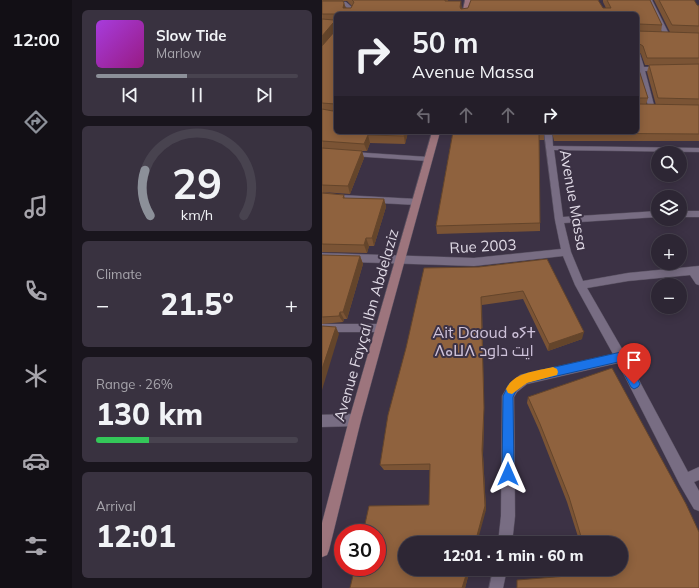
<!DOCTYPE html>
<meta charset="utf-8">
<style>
body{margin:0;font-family:Mulish,Cairo,"Noto Sans Tifinagh",sans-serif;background:#393240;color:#f1f3f6;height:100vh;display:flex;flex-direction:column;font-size:15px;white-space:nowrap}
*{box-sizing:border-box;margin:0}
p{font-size:13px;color:#a7a5ac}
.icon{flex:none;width:22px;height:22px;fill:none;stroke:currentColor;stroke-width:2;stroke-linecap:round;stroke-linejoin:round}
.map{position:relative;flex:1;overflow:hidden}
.drawer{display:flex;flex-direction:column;gap:10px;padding:10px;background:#19151d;width:250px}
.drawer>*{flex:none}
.banner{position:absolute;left:12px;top:12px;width:305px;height:122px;border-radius:6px;box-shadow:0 2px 10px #0003,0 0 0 1px #48434f;background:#2d2634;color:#f1f3f6;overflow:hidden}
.fabs{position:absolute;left:329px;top:146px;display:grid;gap:8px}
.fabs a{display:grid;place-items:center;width:36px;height:36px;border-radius:50%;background:#2d2634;box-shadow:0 2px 10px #0003,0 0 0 1px #48434f;font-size:20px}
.speed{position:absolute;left:12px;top:524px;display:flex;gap:8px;font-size:20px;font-weight:700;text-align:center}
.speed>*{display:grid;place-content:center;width:52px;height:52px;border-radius:50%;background:#2d2634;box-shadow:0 2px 10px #0003,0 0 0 1px #48434f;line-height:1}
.speed .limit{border:6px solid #d22;background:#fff;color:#111}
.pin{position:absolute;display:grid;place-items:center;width:34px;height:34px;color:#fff;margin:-41px -17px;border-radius:50% 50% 50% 0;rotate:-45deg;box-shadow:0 0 4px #0007}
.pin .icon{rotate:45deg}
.me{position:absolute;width:44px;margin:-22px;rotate:0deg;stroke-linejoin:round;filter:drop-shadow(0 0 3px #0008)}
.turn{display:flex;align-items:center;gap:14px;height:84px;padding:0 12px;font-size:18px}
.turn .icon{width:52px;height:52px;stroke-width:2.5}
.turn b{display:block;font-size:28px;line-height:34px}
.lanes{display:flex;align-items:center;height:38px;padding:0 12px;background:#0003;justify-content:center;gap:20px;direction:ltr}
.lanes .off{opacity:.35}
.big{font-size:30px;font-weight:800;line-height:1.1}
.drawer .tile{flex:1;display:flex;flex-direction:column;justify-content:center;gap:6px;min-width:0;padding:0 14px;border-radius:6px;background:#393240}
.drawer .dial{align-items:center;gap:0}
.dial svg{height:104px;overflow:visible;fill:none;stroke:#48434f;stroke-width:7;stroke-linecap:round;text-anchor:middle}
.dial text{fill:#f1f3f6;stroke:none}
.song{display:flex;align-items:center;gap:12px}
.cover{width:48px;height:48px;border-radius:6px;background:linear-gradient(135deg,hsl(280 70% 55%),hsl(310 70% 35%))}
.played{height:4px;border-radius:2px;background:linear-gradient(90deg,#8c9099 45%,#48434f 45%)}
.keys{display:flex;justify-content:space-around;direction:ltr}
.heat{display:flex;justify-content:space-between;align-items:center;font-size:22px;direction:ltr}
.charge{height:6px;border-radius:3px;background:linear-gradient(90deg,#34c759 26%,#48434f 0)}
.trip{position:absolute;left:76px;top:536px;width:230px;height:40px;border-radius:20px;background:#2d2634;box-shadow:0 2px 10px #0003,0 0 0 1px #48434f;font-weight:800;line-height:40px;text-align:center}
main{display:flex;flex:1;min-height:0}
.tab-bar{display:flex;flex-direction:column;width:72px;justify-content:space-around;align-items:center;background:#120f15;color:#a7a5ac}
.tab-bar .icon{width:28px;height:28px}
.tab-bar .selected{color:#8c9099}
.tab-bar b{font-size:18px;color:#f1f3f6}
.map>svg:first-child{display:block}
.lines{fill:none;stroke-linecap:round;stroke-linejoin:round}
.street-casing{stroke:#585060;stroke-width:1}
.secondary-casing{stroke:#585060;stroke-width:1}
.street{fill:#786d83;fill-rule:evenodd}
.secondary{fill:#9d757d;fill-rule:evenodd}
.wall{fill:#7b5435;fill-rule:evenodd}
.shaded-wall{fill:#64452b}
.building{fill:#8f623e;stroke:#64452b}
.route{fill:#1a73e8;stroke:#114b97}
.slow{fill:#f59e0b}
.labels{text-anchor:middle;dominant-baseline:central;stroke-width:4;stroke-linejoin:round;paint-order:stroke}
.street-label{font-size:15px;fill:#e1dbe7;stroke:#3c3245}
.neighbourhood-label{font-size:16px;fill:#cec2da;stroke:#3c3245}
</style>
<main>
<nav class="tab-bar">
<b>12:00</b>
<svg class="icon selected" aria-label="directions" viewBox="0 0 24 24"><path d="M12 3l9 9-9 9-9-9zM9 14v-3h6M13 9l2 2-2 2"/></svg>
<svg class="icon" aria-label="music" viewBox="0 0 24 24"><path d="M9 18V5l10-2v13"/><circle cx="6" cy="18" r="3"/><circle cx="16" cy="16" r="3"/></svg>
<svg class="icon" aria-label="phone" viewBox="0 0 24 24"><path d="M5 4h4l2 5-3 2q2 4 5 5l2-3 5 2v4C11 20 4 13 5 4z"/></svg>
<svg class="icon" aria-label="climate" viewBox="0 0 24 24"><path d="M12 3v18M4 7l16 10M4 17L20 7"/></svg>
<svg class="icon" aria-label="car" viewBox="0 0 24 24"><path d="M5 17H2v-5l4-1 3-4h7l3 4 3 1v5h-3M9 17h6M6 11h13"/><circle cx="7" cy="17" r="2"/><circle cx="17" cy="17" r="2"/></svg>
<svg class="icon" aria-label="filters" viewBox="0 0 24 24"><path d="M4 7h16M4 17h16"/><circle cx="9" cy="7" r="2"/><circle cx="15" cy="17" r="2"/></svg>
</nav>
<section class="drawer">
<div class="tile">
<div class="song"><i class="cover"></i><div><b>Slow Tide</b><p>Marlow</p></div></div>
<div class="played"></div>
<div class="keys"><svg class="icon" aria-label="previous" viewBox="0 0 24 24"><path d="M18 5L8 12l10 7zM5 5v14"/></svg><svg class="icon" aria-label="pause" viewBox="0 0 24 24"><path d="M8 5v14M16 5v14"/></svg><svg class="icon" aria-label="next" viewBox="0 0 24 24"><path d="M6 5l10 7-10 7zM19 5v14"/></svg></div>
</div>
<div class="tile dial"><svg viewBox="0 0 100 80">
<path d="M14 69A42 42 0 1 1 86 69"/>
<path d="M14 69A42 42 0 0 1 10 34" stroke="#8c9099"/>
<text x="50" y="56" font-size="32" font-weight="700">29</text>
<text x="50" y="72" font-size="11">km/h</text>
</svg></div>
<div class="tile"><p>Climate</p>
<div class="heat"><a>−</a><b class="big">21.5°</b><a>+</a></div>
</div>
<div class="tile"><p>Range · 26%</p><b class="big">130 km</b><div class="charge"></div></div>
<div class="tile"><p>Arrival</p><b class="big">12:01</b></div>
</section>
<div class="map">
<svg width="377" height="588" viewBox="0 0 377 588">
<rect width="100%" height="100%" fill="#3c3245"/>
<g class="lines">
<!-- street casing -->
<g class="street-casing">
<g id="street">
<path d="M324 0H330L348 36 347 37 342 36Z"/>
<path d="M0 2H24L32 9 30 14H24L26 9 23 6H0Z"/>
<path d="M315 52 318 54 322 67H339L342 69 339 71H323L333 109 332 110 327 109 316 71H315Z"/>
<path d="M222 132H230L231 146 377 148V152L232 150 241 217 336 211V217L242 223 249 252 261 281 306 273 377 266V285L374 284 368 275 306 281 265 288 303 354 366 472 377 467V480L372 482 377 491V511L372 509 358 485 296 363 205 384 195 392 192 397 193 516 190 543H176L179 516 180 396 187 384 198 375 291 354 253 285 241 256 152 266 0 261V253L152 258 239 249 233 220Z"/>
<path d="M0 150 106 157 110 159 106 161 0 154Z"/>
<path d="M0 194 95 199 99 202 95 205 0 200Z"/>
<rect x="358" y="211" width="19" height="6"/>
<path d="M0 324H59L63 325 64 328 63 331 59 332H0Z"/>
<path d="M33 414 37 416 39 420 37 424 33 426 0 427V415Z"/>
<path d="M171 569H185L181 588H167Z"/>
</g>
</g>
<!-- secondary casing -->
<g class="secondary-casing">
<g id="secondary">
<path d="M143 0H149L146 14H140Z"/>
<path d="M110 132H118L39 420 7 550 5 555 0 557V523L27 420Z"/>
</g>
</g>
<!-- street -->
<use href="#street" class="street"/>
<!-- secondary -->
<use href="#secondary" class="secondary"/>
</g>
<!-- wall -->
<g class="wall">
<path d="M0 0H126V1L140 8V9L284 8 281 2V0H328L340 25 339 32H348L332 0H372L375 5 377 6V141H232L230 132H315L14 14V132H86L83 144 48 143 45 151H40L42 158 28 194 0 192 22 195 23 198 62 199 64 207 52 246H47L45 253 0 252V46L13 31V30L0 46ZM21 1H25L30 6 29 8H24ZM316 51 319 54 323 65H327L325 72 334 105H324L326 98 315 64Z"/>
<path d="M131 132H221L222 133V140H217L218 223V231L115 234 114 226Z"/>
<path d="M0 255 38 256 41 264 25 319H22L21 322 0 324Z"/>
<path d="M225 259 260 339 226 351 201 299 160 305 162 415 161 455 164 510 83 569H148L143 588H28L107 505 108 470H62L58 465 157 267Z"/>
<path d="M206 397 377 588 267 575 265 569H299V543H258L245 502 217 430 205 403Z"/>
</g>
<!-- shaded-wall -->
<g class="shaded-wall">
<path d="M139 1 140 8 139 14 138 7Z"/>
<path d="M22 3 24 9 21 8Z"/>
<path d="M11 23 13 30 0 46V36Z"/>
<path d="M83 132H86L83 144 82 136Z"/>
<path d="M46 135 48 143 45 151 42 144Z"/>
<path d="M40 151 42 158 28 194 26 186Z"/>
<path d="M62 199 64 207 52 246 50 238Z"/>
<path d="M44 238 47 246 45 253 42 245Z"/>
<path d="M38 256 41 264 25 319 21 312Z"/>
<path d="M159 297 162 415 161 455 164 510 155 543H153L160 450Z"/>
<path d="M18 312 22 319 21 322 17 316Z"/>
<path d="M14 327 17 334 0 390V369Z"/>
<path d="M262 332 260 339 226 351 227 344Z"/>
<path d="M146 569H148L143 588H140Z"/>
</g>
<!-- building -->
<g class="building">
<path d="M30 0H123V1H139L138 7 139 9 146 8 149 0H276L281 8H289L285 0H328L340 25 317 24 315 31 377 33V58H325L321 46 316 43 315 64 326 98H316V104L377 105V134L233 133V132H315V14H14V132H83L82 136 46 135 42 144 0 141V109L11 111 13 104 0 103V46L13 31V23H11L0 36V19L12 20 13 14H0V1H21L22 3 21 8H29L32 2Z"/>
<path d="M337 0H372L375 5 377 6V26L350 25Z"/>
<path d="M377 64V99L336 98 327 65Z"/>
<path d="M131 132H219L222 133H217L218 223 114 226Z"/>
<path d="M0 148 40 151 26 186 0 185Z"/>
<path d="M0 193 22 195 21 198 62 199 50 238H44L42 245 0 244Z"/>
<path d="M0 255 38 256 21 312H18L17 316 0 317Z"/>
<path d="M225 259 262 332 227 344 201 291 159 297 162 408 160 450 163 506 153 543H83V569H146L140 588H28L33 567H55V533H41L47 506 107 505 108 464 58 465 66 415 84 348 102 268 157 267Z"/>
<path d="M0 326 14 327 0 369Z"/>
<path d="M290 368 364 504 377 532V588H195V580L271 574 269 569H299V543H261L247 497 218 424 206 397Z"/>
</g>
<!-- route -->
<path class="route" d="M299 352 302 353 316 380 318 384 316 387 312 389 309 387 296 362 204 383 194 391 191 397 192 474 190 478 186 480 181 478 180 474 181 396 187 384 202 374Z"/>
<!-- slow -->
<path class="slow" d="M231 367 235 369 236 372 235 375 205 383 190 394 186 393 184 389C192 372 215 371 231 367Z"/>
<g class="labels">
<!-- street labels -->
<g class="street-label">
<text transform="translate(252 200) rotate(80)">Avenue Massa</text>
<text transform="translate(161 246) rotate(-3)">Rue 2003</text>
<text transform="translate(44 325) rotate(-74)">Avenue Fayçal Ibn Abdelaziz</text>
</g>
<!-- neighbourhood labels -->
<g class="neighbourhood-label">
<text x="162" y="332">Ait Daoud ⴰⵢⵜ<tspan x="162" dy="18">ⴷⴰⵡⴷ ايت داود</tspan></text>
</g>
</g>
</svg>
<div class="fabs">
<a><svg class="icon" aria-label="search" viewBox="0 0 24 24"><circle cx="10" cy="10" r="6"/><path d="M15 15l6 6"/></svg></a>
<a><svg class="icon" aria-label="layers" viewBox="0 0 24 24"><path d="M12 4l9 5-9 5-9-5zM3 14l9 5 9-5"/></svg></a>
<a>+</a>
<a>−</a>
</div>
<div class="speed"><div class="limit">30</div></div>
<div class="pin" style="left:312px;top:384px;background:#d93025"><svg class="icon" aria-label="arrive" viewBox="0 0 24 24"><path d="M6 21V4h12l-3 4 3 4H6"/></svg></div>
<svg class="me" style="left:186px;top:474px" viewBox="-20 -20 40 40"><path d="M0-17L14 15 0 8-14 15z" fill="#1a73e8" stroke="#fff" stroke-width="4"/></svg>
<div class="trip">12:01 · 1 min · 60 m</div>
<div class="banner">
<div class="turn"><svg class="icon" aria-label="right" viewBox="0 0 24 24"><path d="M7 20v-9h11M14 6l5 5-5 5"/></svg><div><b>50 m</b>Avenue Massa</div></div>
<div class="lanes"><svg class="icon off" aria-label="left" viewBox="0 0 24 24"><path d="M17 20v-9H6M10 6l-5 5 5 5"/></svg><svg class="icon off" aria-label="ahead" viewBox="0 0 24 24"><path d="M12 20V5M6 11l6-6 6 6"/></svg><svg class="icon off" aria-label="ahead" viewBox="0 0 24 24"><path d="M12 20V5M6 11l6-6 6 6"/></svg><svg class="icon" aria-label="right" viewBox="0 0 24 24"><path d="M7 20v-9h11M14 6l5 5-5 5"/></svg></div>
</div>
</div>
</main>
